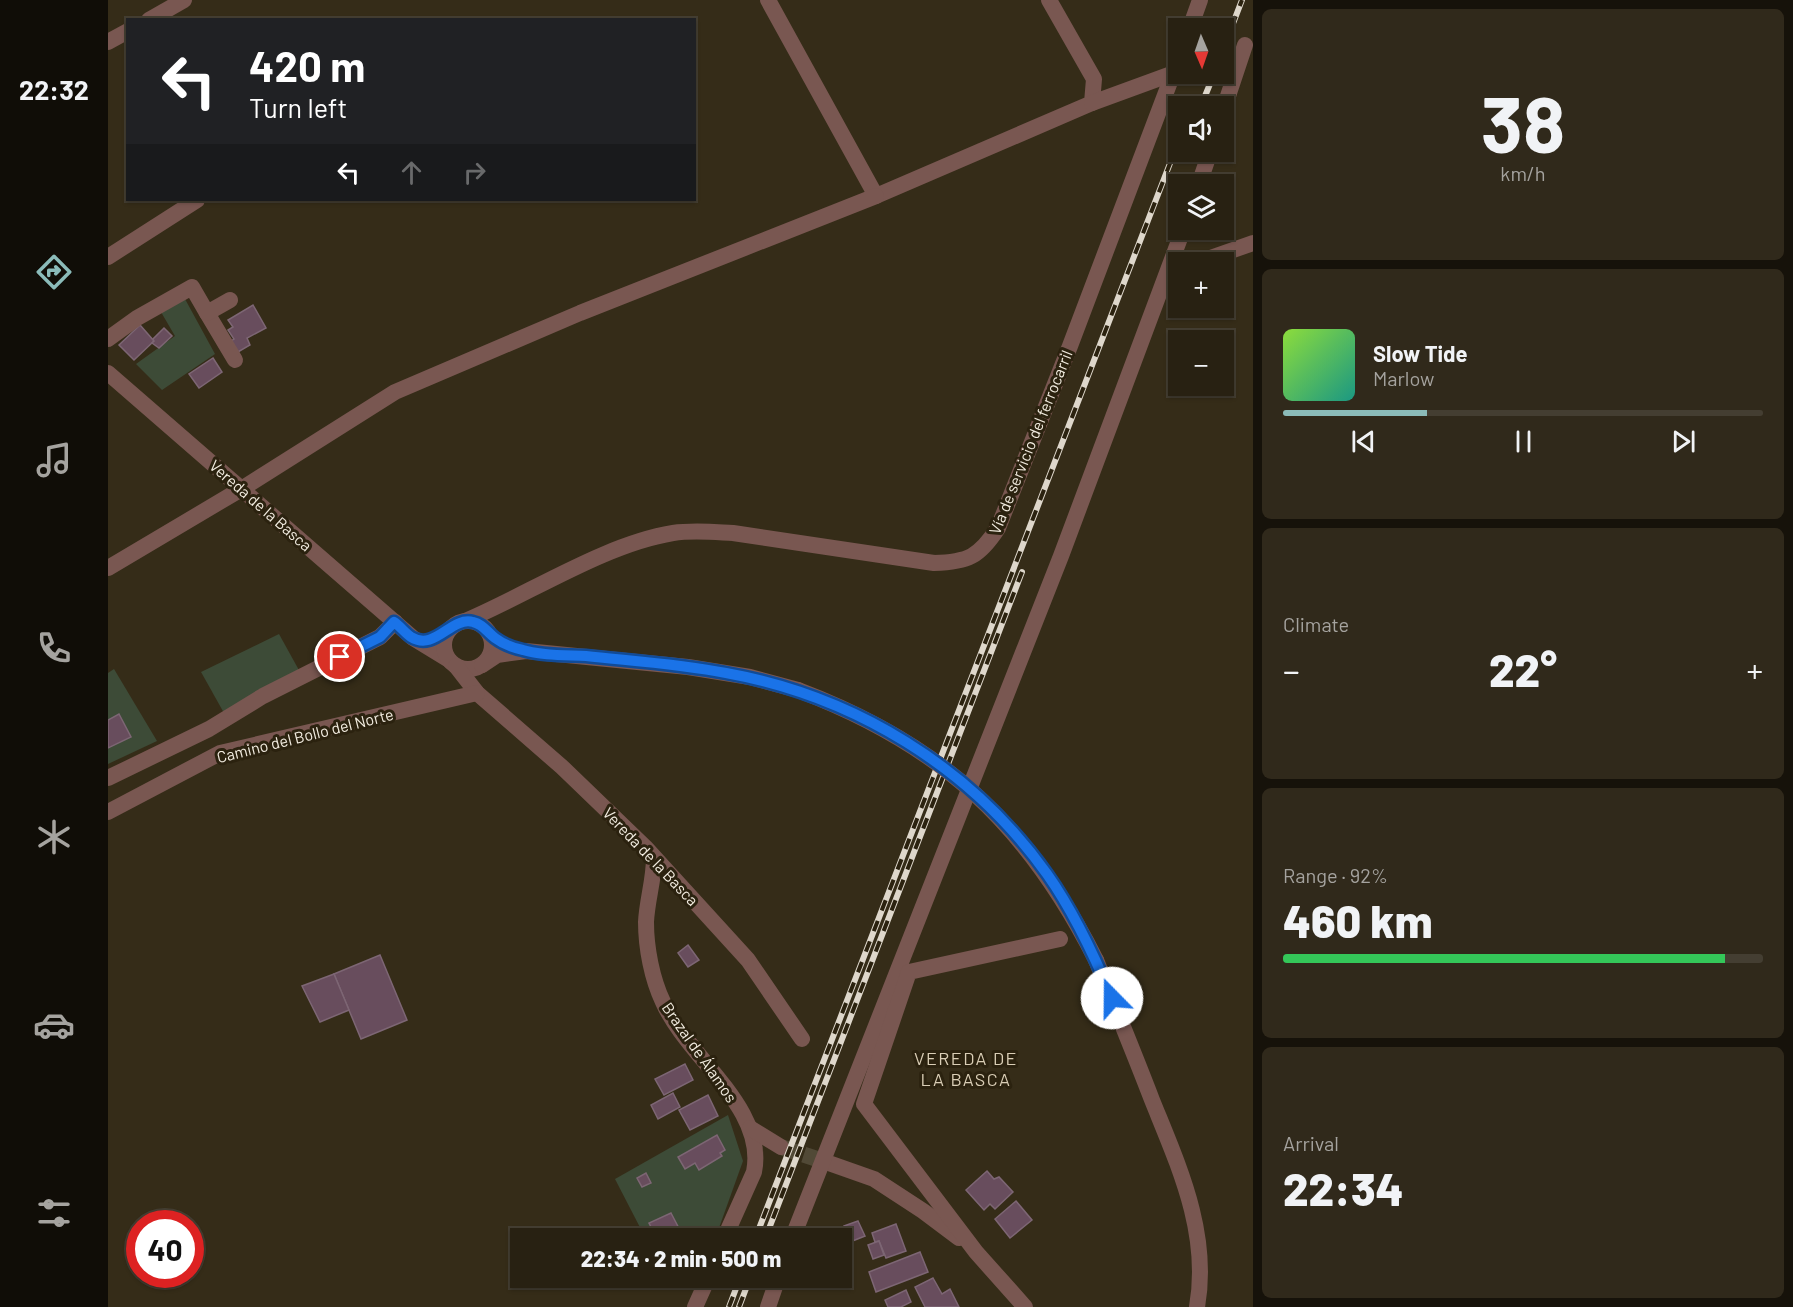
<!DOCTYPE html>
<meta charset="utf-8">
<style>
body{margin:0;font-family:Barlow,sans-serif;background:#30291b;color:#f1f3f6;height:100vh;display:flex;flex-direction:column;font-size:22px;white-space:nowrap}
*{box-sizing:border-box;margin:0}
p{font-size:20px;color:#a5a39f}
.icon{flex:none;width:33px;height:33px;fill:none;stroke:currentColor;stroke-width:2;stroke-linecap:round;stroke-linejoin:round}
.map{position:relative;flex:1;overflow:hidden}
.details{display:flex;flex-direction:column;gap:9px;padding:9px;background:#16120a;width:540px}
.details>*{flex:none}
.hud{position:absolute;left:18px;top:18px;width:570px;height:183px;border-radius:0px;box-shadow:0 2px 4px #0004,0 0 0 2px #443e32;background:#202124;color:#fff;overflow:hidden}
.needle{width:39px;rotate:178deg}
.tools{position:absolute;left:1060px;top:18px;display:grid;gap:12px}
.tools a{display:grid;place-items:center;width:66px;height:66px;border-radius:0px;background:#282112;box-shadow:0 2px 4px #0004,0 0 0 2px #443e32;font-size:30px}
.speed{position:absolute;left:18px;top:1210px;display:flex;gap:12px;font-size:30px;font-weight:700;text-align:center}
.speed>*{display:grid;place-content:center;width:78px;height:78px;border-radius:50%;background:#282112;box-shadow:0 2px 4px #0004,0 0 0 2px #443e32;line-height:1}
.speed .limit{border:9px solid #d22;background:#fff;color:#111}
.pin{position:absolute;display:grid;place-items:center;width:51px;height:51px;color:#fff;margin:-26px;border:3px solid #fff;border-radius:50%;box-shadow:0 2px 6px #0007}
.me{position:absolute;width:66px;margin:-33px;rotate:338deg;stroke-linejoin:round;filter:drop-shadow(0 0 4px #0008)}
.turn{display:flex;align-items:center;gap:21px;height:126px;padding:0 24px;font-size:27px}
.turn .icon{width:78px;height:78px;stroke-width:2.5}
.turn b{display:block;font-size:42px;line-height:51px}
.lanes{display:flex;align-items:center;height:57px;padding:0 24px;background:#0003;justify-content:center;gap:30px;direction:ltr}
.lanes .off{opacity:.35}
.big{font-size:45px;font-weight:800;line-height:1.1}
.details .widget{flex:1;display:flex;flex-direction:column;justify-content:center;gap:9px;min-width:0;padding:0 21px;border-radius:9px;background:#30291b}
.details .dial{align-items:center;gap:0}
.dial b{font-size:78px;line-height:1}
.song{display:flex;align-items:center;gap:18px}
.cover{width:72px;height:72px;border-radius:9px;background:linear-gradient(135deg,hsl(90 70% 55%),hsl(170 70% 35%))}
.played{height:6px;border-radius:3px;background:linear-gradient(90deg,#8bbbb9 30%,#443e32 30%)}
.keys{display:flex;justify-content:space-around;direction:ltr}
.heat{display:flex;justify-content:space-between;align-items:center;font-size:33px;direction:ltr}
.charge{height:9px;border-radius:4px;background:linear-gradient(90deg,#34c759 92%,#443e32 0)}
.trip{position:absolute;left:402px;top:1228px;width:342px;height:60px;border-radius:0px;background:#282112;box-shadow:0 2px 4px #0004,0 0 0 2px #443e32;font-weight:800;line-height:60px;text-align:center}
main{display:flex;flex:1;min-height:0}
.menu{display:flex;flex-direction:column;width:108px;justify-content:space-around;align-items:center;background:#100d07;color:#a5a39f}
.menu .icon{width:42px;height:42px}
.menu .on{color:#8bbbb9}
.menu b{font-size:27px;color:#f1f3f6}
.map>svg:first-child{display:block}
.green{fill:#3d4b37}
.building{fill:#684d5d;stroke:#7d6674;stroke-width:1.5}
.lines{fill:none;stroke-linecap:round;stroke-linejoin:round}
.minor-tunnel{stroke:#514936;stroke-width:16;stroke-dasharray:16 8;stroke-linecap:butt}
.minor{stroke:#795751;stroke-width:16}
.rail-casing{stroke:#ded7cb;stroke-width:6}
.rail{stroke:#2b220f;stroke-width:4;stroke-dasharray:11;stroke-linecap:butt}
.minor-bridge{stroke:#795751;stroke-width:16}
.route-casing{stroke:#114b97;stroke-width:15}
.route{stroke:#1a73e8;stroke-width:10}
.labels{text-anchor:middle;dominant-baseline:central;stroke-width:6;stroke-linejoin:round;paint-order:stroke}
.street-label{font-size:16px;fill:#f2ece0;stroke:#2b220f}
.neighbourhood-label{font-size:18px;letter-spacing:1.5px;fill:#daceb6;stroke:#2b220f}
</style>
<main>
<nav class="menu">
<b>22:32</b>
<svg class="icon on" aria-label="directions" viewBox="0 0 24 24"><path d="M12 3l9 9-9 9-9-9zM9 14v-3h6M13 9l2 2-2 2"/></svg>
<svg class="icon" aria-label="music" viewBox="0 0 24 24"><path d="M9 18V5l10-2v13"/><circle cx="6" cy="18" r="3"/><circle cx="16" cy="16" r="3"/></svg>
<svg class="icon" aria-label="phone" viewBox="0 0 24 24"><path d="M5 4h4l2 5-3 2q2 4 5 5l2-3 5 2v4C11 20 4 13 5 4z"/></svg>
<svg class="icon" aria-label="climate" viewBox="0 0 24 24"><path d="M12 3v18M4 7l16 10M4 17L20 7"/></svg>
<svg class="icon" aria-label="car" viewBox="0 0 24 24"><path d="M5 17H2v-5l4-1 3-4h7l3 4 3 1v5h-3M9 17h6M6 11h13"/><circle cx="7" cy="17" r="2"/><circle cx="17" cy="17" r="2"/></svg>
<svg class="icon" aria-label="filters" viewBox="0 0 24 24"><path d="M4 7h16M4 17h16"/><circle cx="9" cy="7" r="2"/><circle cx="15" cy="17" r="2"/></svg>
</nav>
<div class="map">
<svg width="1145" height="1307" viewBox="0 0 1145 1307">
<rect width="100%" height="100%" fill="#352c18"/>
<!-- green -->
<g class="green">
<path d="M77 299 107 354 54 390 28 364 67 336 53 312Z"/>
<path d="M171 634 192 672 116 713 93 672Z"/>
<path d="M6 669 49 741 0 764V673Z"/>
<path d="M620 1115 635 1161 607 1239H538L507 1179Z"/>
</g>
<!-- building -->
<g class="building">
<path d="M145 305 158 328 139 338 142 345 130 352 123 341 126 339 120 330 125 327 120 320Z"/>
<path d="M32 325 46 341 26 360 11 345Z"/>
<path d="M56 328 64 336 51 348 44 343 46 341 45 339Z"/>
<path d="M105 358 114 372 91 388 81 374Z"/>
<path d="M11 714 23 737 0 748V720Z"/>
<path d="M580 945 591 960 580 967 570 953Z"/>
<path d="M272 955 299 1020 253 1039 226 974Z"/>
<path d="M226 974 241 1010 212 1022 194 986Z"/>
<path d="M577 1064 585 1080 556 1095 547 1079Z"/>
<path d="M565 1093 572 1107 550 1119 543 1105Z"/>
<path d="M600 1095 610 1116 582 1130 571 1110Z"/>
<path d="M609 1135 617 1150 612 1153 614 1156 591 1170 587 1163 577 1169 570 1157Z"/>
<path d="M879 1171 886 1179 891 1177 905 1192 887 1209 882 1204 876 1210 858 1190Z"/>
<path d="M538 1173 543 1183 534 1187 529 1178Z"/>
<path d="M908 1201 924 1220 902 1238 887 1219Z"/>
<path d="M563 1213 576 1238 549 1239 541 1223Z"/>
<path d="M750 1221 757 1236 742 1242 736 1226Z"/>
<path d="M788 1224 798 1251 778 1258 771 1241 767 1242 764 1233Z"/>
<path d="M771 1241 776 1255 765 1259 760 1245Z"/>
<path d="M812 1252 820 1272 768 1292 761 1272Z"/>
<path d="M825 1278 834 1294 842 1289 851 1307H817L807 1287Z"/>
<path d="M798 1290 803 1302 793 1307H780L777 1300Z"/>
</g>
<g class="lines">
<!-- minor-tunnel -->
<path class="minor-tunnel" d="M673 1147 715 1161"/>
<!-- minor -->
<g class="minor">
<path d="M660 0 768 196 984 103 986 79 941 0"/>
<path d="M41 20 76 0"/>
<path d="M1082 28 1092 0"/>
<path d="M0 42 20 31"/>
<path d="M984 103 1066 73"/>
<path d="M1116 108 1137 45"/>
<path d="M1091 184 1102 152"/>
<path d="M0 257 89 200"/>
<path d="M1091 262 1145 243"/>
<path d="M99 313 127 360"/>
<path d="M0 339 29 318 84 287 99 313 122 300"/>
<path d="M0 373 305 638 341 660"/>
<path d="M0 568 135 488 287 392 472 313 768 196"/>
<circle cx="360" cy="645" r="24"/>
<path d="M357 621C421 594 497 544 565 533 585 530 605 532 625 533L826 563C860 562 871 557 890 528L962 346 1071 58"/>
<path d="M374 665 389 655 418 651 580 667 642 677 690 690"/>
<path d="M348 666 369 693 454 767 537 847 640 960 694 1039"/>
<path d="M0 778 101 729 155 696 272 637 287 622"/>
<path d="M0 812 112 753 369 693"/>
<path d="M546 858C546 880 539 900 538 922 538 948 544 979 555 1002 579 1057 659 1108 646 1172L616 1239"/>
<path d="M988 960C1007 1007 1026 1053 1044 1100 1071 1167 1102 1233 1089 1307"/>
<path d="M642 1128 673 1147"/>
<path d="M715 1161 766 1179 815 1211 851 1238"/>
<path d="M684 1239 953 556 1075 230"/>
<path d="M587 1307 600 1278"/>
<path d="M660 1307 670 1278"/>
<path d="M917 1307 868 1252 756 1104 801 972 952 939"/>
</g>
<!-- rail casing -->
<g class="rail-casing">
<g id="rail">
<path d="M1116 47 1134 0"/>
<path d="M1093 106 1106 74"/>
<path d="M647 1239 1071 140"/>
<path d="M657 1239 914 572"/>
<path d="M621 1307 632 1278"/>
<path d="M631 1307 642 1278"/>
</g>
</g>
<!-- rail -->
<use href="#rail" class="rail"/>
<!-- minor-bridge -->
<path class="minor-bridge" d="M690 690C833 744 919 823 988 960"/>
</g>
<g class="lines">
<!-- route casing -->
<g class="route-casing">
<path id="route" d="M232 657 272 637 286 622C292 626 297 633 303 637 327 652 343 616 365 622 375 624 379 632 387 638 395 644 405 648 415 650 435 656 458 655 478 656 525 661 572 664 618 673 746 696 863 767 939 874 966 912 986 955 1004 998"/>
</g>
<!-- route -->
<use href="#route" class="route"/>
</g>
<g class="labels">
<!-- street labels -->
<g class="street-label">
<text transform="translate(922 442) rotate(-68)">Vía de servicio del ferrocarril</text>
<text transform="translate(153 505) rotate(41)">Vereda de la Basca</text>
<text transform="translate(197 735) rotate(-14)">Camino del Bollo del Norte</text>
<text transform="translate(543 856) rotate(46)">Vereda de la Basca</text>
<text transform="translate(592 1052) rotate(55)">Brazal de Álamos</text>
</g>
<!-- neighbourhood labels -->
<g class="neighbourhood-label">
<text x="858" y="1058">VEREDA DE<tspan x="858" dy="21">LA BASCA</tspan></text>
</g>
</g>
</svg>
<div class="tools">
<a><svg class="needle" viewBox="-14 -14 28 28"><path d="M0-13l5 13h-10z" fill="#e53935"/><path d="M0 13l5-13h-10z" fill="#a5a39f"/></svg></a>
<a><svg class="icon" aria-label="sound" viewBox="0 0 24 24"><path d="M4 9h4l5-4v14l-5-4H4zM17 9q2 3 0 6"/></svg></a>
<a><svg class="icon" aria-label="layers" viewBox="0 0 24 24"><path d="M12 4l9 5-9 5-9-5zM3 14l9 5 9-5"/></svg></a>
<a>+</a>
<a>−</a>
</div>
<div class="speed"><div class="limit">40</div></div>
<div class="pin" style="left:232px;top:657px;background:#d93025"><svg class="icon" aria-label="arrive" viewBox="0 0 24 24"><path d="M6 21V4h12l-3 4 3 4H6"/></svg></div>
<svg class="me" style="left:1004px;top:998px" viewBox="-20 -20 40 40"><circle r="19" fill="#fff"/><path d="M0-13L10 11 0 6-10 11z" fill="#1a73e8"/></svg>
<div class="trip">22:34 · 2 min · 500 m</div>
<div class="hud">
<div class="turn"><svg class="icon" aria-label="left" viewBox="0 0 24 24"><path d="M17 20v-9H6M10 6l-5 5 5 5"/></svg><div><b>420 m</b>Turn left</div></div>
<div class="lanes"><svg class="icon" aria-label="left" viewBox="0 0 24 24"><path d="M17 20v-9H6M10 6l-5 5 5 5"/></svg><svg class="icon off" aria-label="ahead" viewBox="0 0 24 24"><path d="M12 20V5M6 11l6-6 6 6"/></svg><svg class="icon off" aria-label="right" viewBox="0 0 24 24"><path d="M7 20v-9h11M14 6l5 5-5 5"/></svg></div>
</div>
</div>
<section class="details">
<div class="widget dial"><b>38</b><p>km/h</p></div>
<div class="widget">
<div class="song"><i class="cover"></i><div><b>Slow Tide</b><p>Marlow</p></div></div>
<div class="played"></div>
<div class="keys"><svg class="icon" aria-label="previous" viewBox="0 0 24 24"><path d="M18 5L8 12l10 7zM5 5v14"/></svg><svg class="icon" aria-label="pause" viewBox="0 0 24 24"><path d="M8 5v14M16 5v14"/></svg><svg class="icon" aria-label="next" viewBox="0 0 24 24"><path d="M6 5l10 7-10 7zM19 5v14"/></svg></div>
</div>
<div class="widget"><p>Climate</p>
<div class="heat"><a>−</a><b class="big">22°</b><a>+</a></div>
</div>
<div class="widget"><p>Range · 92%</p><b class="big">460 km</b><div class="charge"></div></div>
<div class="widget"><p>Arrival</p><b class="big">22:34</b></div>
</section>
</main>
